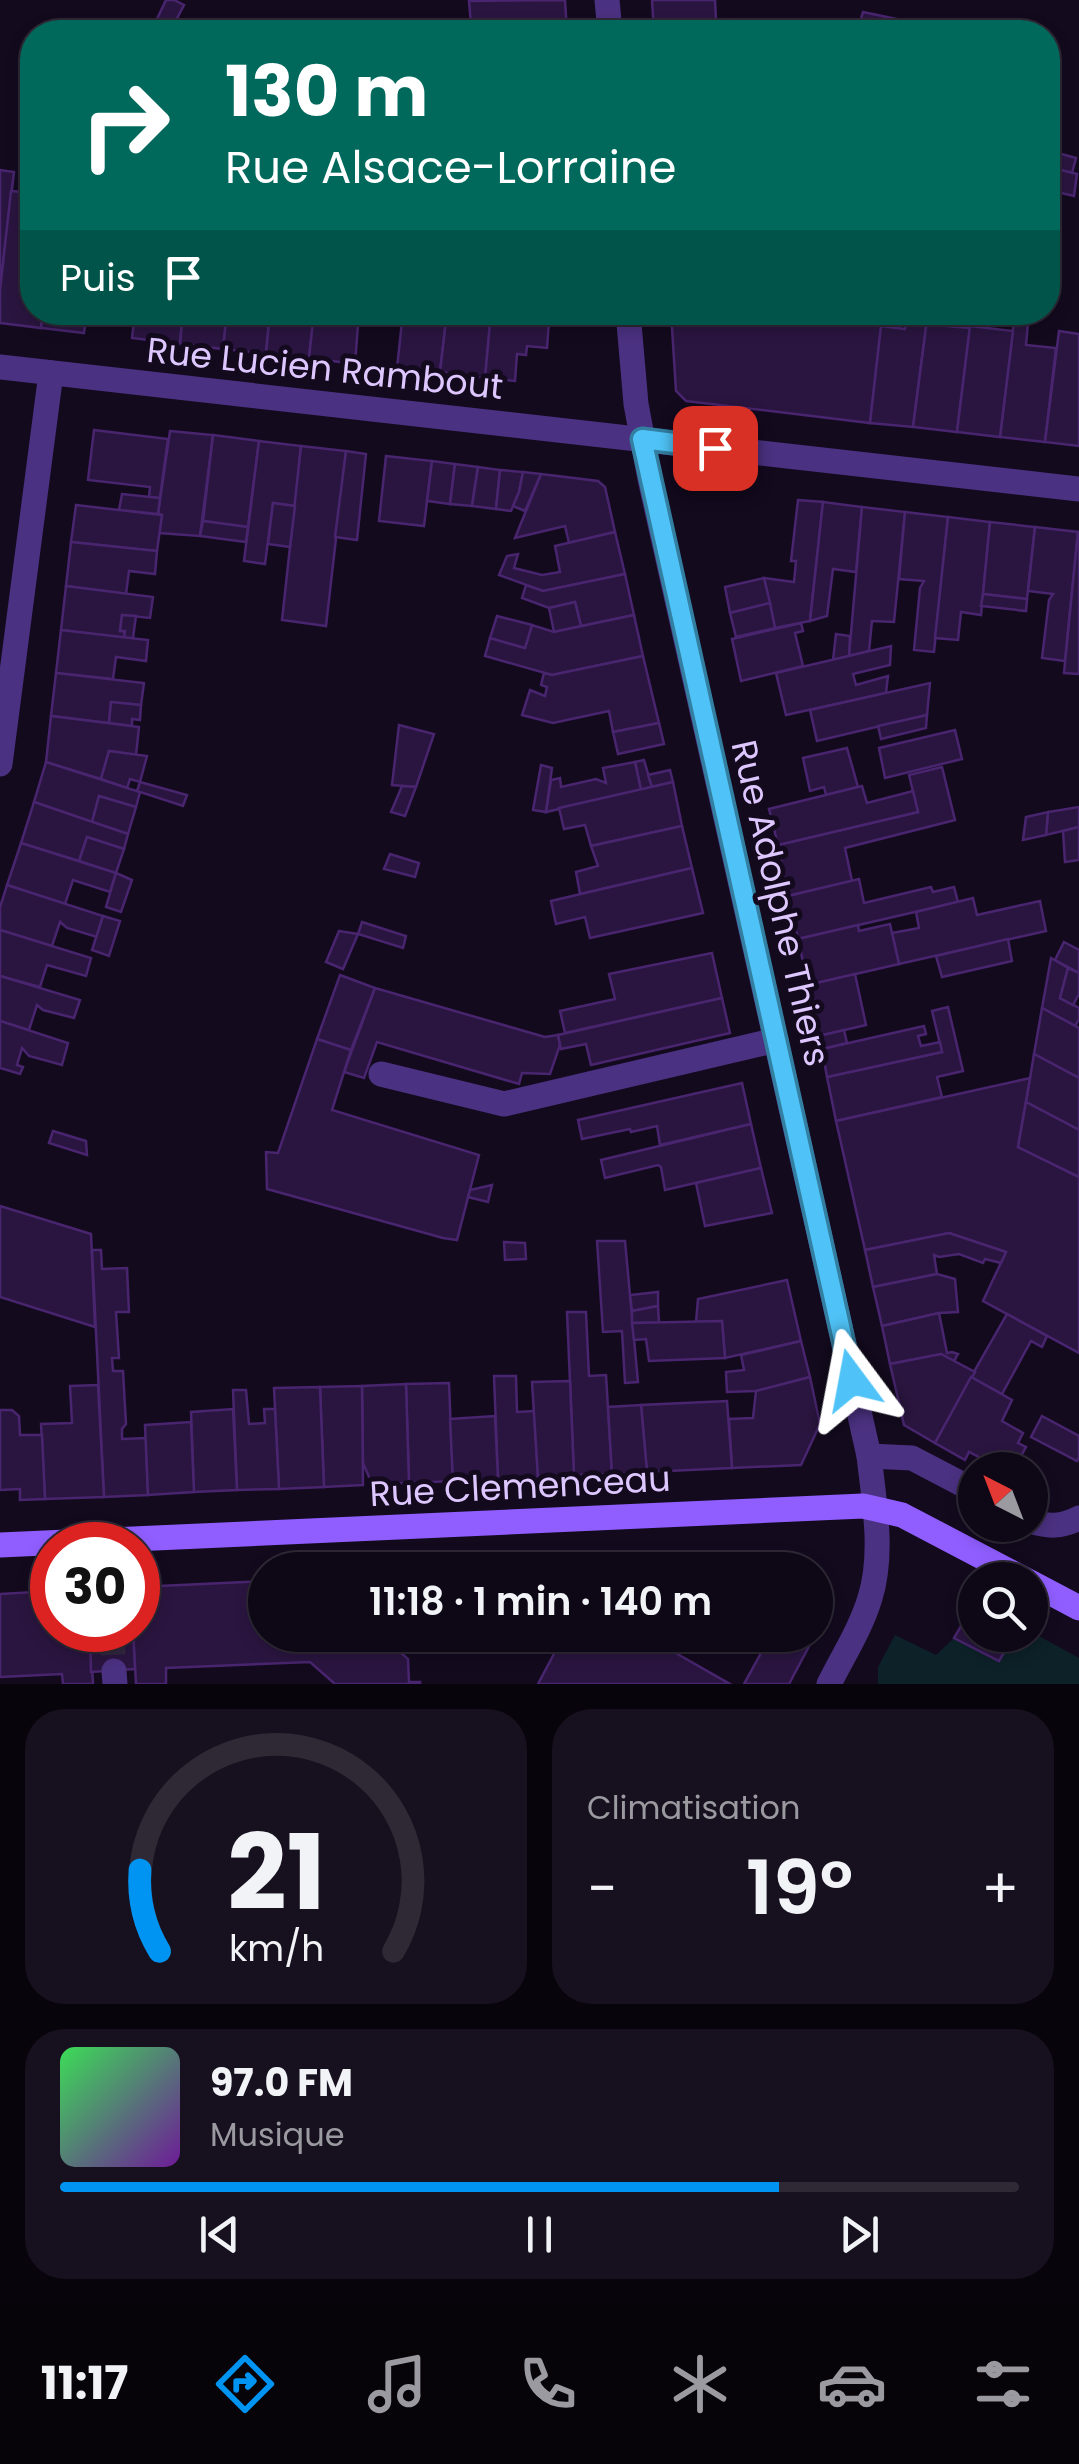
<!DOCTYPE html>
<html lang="fr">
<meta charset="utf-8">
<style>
body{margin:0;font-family:Poppins,sans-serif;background:#17111f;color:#f1f3f6;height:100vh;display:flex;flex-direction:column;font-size:38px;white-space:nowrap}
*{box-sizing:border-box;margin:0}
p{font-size:32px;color:#9b9aa1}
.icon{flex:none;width:55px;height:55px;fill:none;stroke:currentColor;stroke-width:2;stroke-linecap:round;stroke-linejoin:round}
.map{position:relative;height:1684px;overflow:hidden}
.drawer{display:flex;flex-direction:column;gap:25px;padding:25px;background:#08040c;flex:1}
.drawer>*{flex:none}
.top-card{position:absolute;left:20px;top:20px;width:1040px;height:305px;border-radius:40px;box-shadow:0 5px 15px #0003,0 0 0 2px #2e2935;background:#00695c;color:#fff;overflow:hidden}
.needle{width:65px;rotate:318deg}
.fabs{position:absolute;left:958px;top:1452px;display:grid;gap:20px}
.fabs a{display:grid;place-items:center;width:90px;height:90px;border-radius:50%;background:#0e0816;box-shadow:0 5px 15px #0003,0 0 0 2px #2e2935;font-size:50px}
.speed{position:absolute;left:30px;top:1522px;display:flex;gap:20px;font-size:50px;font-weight:700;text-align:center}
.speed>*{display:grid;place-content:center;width:130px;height:130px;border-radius:50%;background:#0e0816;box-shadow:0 5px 15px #0003,0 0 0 2px #2e2935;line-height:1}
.speed .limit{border:15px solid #d22;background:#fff;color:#111}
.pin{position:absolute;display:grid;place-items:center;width:85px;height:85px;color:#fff;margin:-42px;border-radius:20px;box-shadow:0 5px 15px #0006}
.me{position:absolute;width:110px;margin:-55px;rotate:347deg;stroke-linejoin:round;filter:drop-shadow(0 0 8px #0008)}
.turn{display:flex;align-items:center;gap:35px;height:210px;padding:0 40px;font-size:45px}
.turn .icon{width:130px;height:130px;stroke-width:2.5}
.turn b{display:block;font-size:70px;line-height:85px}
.then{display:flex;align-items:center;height:95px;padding:0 40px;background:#0003;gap:20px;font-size:38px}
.big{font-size:75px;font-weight:600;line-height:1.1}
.drawer .tile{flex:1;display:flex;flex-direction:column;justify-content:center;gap:15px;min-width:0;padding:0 35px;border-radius:40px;background:#17111f}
.drawer .dial{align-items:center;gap:0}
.dial svg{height:260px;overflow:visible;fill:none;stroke:#2e2935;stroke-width:7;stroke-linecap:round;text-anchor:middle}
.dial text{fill:#f1f3f6;stroke:none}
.song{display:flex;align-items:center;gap:30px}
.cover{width:120px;height:120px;border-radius:15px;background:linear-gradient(135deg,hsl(130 70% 55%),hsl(280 70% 35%))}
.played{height:10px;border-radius:5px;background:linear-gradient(90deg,#0094f2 75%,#2e2935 75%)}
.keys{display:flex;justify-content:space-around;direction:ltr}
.heat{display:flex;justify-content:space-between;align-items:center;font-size:55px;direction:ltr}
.drawer .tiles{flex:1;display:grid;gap:25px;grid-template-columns:1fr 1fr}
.tile:last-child{grid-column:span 2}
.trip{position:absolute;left:248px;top:1552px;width:585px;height:100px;border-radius:50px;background:#0e0816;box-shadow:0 5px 15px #0003,0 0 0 2px #2e2935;font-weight:600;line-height:100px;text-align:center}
.tab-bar{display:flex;height:160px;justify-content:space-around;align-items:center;background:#060309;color:#9b9aa1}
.tab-bar .icon{width:70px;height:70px}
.tab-bar .on{color:#0094f2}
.tab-bar b{font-size:45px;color:#f1f3f6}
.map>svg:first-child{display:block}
.green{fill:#0d2128}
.building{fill:#2a1540;stroke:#48256e;stroke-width:2.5}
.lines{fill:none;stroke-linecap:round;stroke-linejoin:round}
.street-tunnel{stroke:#312640;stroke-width:25;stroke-dasharray:25 12;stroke-linecap:butt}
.lane{stroke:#4b3181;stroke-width:25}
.street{stroke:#4b3181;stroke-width:25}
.secondary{stroke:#905eff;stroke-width:25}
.route-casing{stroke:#337fa1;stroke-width:25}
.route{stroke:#4fc3f7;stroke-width:18}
.labels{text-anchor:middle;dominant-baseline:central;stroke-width:10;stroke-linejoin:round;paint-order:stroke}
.street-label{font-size:35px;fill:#dec7ff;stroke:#130a1e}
</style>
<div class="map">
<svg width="1079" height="1684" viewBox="0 0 1079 1684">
<rect width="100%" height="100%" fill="#130a1e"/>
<!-- green -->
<path class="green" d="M1030 1631 1079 1658V1684H878V1667L895 1635 936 1655 954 1638 998 1661 1014 1635H1030Z"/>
<!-- building -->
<g class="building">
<path d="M166 0H174L184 5 171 30 155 23Z"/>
<path d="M565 0 567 32H452V26L471 25 469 1Z"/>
<path d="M652 0H715L716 20 731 19 732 32H654Z"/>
<path d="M863 12 906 21 903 32H857Z"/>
<path d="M410 27V29L452 27V32H382L383 28Z"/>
<path d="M1054 152 1076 158 1072 173 1049 167Z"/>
<path d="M1048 167 1077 174 1074 196 1048 190Z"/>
<path d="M0 170 14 172 0 290Z"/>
<path d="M11 191 32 193 25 262 32 263V312H43L41 328 0 323V290Z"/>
<path d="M43 312H87L84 333 41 328Z"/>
<path d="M135 312H183L180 344 132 338Z"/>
<path d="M183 312H227L223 349 180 344Z"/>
<path d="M227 312H270L266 354 223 349Z"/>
<path d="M270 312H314L309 358 266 354Z"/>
<path d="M314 312H348V324L358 325 355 364 309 358Z"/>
<path d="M403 312H447L440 372 397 368Z"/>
<path d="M447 312 491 315 485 378 440 372Z"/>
<path d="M491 312H522L521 319 549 321 547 348 527 346 526 355 517 354 515 381 485 378Z"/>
<path d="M671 312H883L870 423 686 401 676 391Z"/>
<path d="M907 312H928L913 427 870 423 881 326 905 329Z"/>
<path d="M928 312H949L947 326 970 328 957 432 913 427Z"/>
<path d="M1015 312H1029L1026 345 1056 348 1045 442 1000 437Z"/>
<path d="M970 326 1013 331 1000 437 957 432Z"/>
<path d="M1059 331 1079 334V446L1045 442Z"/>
<path d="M94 430 168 439 160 498 149 497 150 487 88 480Z"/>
<path d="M170 431 213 435 200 536 159 533 162 515 158 514Z"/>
<path d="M213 435 259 441 248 527 203 521Z"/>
<path d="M259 441 301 446 295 506 273 503 265 564 244 561Z"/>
<path d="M301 446 346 451 326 626 282 620Z"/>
<path d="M346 451 366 454 357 540 335 537Z"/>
<path d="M386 456 432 461 424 526 379 521Z"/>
<path d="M432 461 455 464 450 504 427 501Z"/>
<path d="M455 464 478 467 472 506 450 504Z"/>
<path d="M478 467 500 470 496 509 472 506Z"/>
<path d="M500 470 523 472 519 492 511 511 496 509Z"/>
<path d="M523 472 541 474 525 511 513 506 519 492Z"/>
<path d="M541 474 598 481 605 487 615 532 569 543 565 526 515 538Z"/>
<path d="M122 494 160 498 158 514 119 510Z"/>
<path d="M798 500 823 502 810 621 775 628 764 578 794 582 796 561H791Z"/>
<path d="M823 502 862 507 856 572 833 569 827 616 810 621Z"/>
<path d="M273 503 295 506 290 547 268 544Z"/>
<path d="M76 505 162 515 157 551 71 542Z"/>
<path d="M862 507 905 512 894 622 872 621 869 651 849 656Z"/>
<path d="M905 512 948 517 934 652 914 650 920 588 924 581 899 579Z"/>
<path d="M948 517 990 522 981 615 961 612 958 640 935 638Z"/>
<path d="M203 521 248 527 246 542 200 536Z"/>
<path d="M990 522 1035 527 1027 599 983 594Z"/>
<path d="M1035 527 1078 532 1065 661 1042 658 1049 600 1053 594 1028 591Z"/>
<path d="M615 532 625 574 543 591 499 575 507 556 518 554 514 568 542 575 560 572 555 546Z"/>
<path d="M1078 532H1079V674L1064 673Z"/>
<path d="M71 542 157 551 155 574 129 571 126 594 66 586Z"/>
<path d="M625 574 634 615 581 626 575 602 549 608 522 598 526 585 543 591Z"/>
<path d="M764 578 770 603 730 613 725 587Z"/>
<path d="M66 586 153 597 150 618 122 615 120 631H125L124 638 61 630Z"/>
<path d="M983 594 1027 599 1026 611 981 606Z"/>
<path d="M575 602 581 626 554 632 549 608Z"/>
<path d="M770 603 775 628 736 637 730 613Z"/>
<path d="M122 615 136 616 133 638H124L125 631H120Z"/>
<path d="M634 615 643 656 552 675 485 656 490 638 525 648 532 625 554 632Z"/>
<path d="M497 616 532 625 525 648 490 638Z"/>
<path d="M801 623 803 631 795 633 803 666 741 681 732 639Z"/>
<path d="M61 630 148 640 146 661 116 657 113 679 56 673Z"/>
<path d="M836 634 850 636 849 656 833 660Z"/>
<path d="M891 646 890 665 853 674 856 685 888 676 886 693 786 715 776 673Z"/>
<path d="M643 656 659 723 613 732 609 711 553 723 522 715 530 690 545 696 547 687 541 685 544 673 552 675Z"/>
<path d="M56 673 144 683 141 705 111 702 109 723 51 716Z"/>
<path d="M930 683 927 715 817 741 810 710Z"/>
<path d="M111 702 141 705 140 720 132 719V726L109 723Z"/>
<path d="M927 715 926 728 881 739 878 726Z"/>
<path d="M51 716 139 727 136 755 109 751 101 779 46 762Z"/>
<path d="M659 723 664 744 618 754 613 732Z"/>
<path d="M399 725 434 734 416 787 392 785Z"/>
<path d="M955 730 962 759 885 778 879 748Z"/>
<path d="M847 748 858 787 826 795 824 787 810 791 803 758Z"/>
<path d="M109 751 147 756 140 782 130 779 127 788 101 779Z"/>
<path d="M644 760 652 787 641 790 635 762Z"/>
<path d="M46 762 140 792 136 807 99 796 92 822 34 802Z"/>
<path d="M635 762 641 790 546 812 551 780 560 778 561 787 596 779 606 783 603 768Z"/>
<path d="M541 765 552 768 546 812 533 810Z"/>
<path d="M942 767 955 820 845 848 852 881 788 896 778 845 918 812 909 775Z"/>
<path d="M670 770 673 782 652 787 648 775Z"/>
<path d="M140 782 187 795 183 806 137 791Z"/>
<path d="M673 782 682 826 591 846 585 825 564 829 559 808Z"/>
<path d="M402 786 416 787 405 816 391 812Z"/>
<path d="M862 786 867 803 913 791 918 812 778 845 769 809Z"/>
<path d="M99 796 136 807 128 834 92 822Z"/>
<path d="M34 802 128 834 124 849 87 837 79 861 21 843Z"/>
<path d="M1079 807V827L1046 835 1048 812Z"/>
<path d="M1048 812 1046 835 1023 840 1026 817Z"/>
<path d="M682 826 692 868 580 894 576 872 598 866 591 846Z"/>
<path d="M1079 827V860L1065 862 1063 831Z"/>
<path d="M87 837 124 849 116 873 79 861Z"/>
<path d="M21 843 116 873 110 892 73 880 65 904 7 885Z"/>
<path d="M390 854 419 863 415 877 384 869Z"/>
<path d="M692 868 703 913 590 938 585 917 556 924 551 901Z"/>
<path d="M116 873 132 880 121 912 106 907Z"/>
<path d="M859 879 864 903 931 887 933 892 954 887 958 902 798 939 788 896Z"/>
<path d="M7 885 103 916 97 937 67 928 60 922 52 946 0 930V907Z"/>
<path d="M973 898 977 915 1040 901 1046 931 899 964 892 933 919 928 916 912Z"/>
<path d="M103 916 120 921 109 956 92 950Z"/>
<path d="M362 922 406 936 403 948 358 934Z"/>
<path d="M890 924 899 964 808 985 798 939 858 925 859 931Z"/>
<path d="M0 930 91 958 86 976 47 965 40 987 0 976Z"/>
<path d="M339 931 358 934 343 969 326 962Z"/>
<path d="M1008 939 1012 961 942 977 936 956Z"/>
<path d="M1064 942 1079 950V973L1055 960Z"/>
<path d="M712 953 722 998 565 1033 560 1011 615 999 609 974Z"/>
<path d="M1051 958 1068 968 1060 998 1079 1008V1019L1075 1026 1042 1008Z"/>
<path d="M1068 968 1079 973V994L1073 1005 1060 998Z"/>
<path d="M855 974 866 1025 819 1036 808 985Z"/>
<path d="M340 975 375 988 351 1050 317 1039Z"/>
<path d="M0 976 80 1000 74 1018 43 1010 37 1005 29 1030 0 1021Z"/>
<path d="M375 988 545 1037 558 1035 560 1045 550 1074 522 1073 519 1084 377 1042 364 1078 344 1072Z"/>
<path d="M722 998 730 1033 591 1065 586 1044 561 1049 558 1035Z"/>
<path d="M948 1007 963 1071 937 1077 942 1097 836 1121 827 1077 942 1052 932 1011Z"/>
<path d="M1042 1008 1079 1028V1078L1034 1054Z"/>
<path d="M0 1021 68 1043 62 1065 29 1056 22 1048 17 1065 23 1067 20 1074 0 1068Z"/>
<path d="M924 1026 926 1034 918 1036 921 1046 940 1042 942 1052 827 1077 822 1049Z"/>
<path d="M844 1030 847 1043 822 1049 819 1036Z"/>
<path d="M317 1039 351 1050 332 1110 479 1155 457 1240 443 1238 267 1189 266 1152 278 1153Z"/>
<path d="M1034 1054 1079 1078V1130L1026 1102Z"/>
<path d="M1030 1078 1018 1147 1079 1177V1353L983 1301 1006 1252 949 1233 865 1250 836 1121Z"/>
<path d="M742 1083 751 1124 660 1145 657 1126 631 1132 630 1129 582 1139 578 1120Z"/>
<path d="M1026 1102 1079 1130V1177L1018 1147Z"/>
<path d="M751 1124 761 1168 665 1190 661 1167 658 1165 605 1178 601 1160Z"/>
<path d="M53 1131 86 1141 87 1155 49 1143Z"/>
<path d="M761 1168 772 1213 705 1226 696 1183Z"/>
<path d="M492 1185 488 1202 468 1197 470 1190Z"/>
<path d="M0 1206 91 1234 95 1327 0 1297Z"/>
<path d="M949 1233 1006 1252 1001 1263 985 1259 983 1263 959 1254 939 1257 934 1255 937 1274 873 1287 865 1250Z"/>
<path d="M597 1241H625L638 1382 625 1383 622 1331 603 1332Z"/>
<path d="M504 1242 525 1243 526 1259 505 1260Z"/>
<path d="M92 1250H101L102 1269 127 1268 129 1312H116L119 1358H112L113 1371H123L126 1424 122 1429V1439L146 1438 148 1495 104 1497Z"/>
<path d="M937 1274 955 1279 958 1312 939 1313 882 1326 873 1287Z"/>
<path d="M787 1280 801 1341 725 1358 722 1321 696 1322 698 1299Z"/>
<path d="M658 1292V1306L632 1311 630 1295Z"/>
<path d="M658 1306 659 1323H632V1311Z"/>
<path d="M567 1312H586L589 1376 606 1375 612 1474 574 1475Z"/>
<path d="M939 1313 947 1353 952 1352 958 1354 954 1361 941 1354 890 1364 882 1326Z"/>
<path d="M1007 1314 1047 1336 1042 1347 1031 1341 1002 1394 971 1377Z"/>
<path d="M722 1321 725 1358 649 1361 646 1339 634 1340 632 1323Z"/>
<path d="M801 1341 810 1377 756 1391 727 1392 726 1372 744 1370 741 1355Z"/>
<path d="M941 1354 975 1372 935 1443 904 1425 890 1364Z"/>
<path d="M494 1376H516L517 1412 534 1411 538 1477 498 1479Z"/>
<path d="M810 1377 820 1424 801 1465 732 1468 729 1419 753 1418 756 1391Z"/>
<path d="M971 1377 1012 1400 1002 1421 1023 1433 1018 1443 1026 1447 1013 1470H1004L969 1452 965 1460 935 1443Z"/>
<path d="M570 1381 574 1475 538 1477 532 1382Z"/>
<path d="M449 1383 453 1481 409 1483 406 1384Z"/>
<path d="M406 1384 409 1483 372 1484 363 1463 362 1386Z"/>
<path d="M98 1385 104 1497 45 1499 41 1424 72 1423 70 1386Z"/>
<path d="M362 1386 363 1485 324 1487 320 1387Z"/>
<path d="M320 1387 324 1487 279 1489 274 1388Z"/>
<path d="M233 1390H246L249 1424 265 1423 264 1409H275L279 1489 237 1490Z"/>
<path d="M727 1401 732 1468 647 1472 641 1405Z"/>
<path d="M641 1405 647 1472 612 1474 608 1407Z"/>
<path d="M233 1409 237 1490 194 1492 191 1412Z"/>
<path d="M0 1410H12L19 1416 20 1435H42L45 1499 20 1500V1489L0 1490Z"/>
<path d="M495 1416 498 1479 453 1481 450 1419Z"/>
<path d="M1042 1416 1079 1436V1457L1077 1461 1031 1437Z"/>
<path d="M191 1422 194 1492 148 1495 145 1425Z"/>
<path d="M265 1581V1635H396L389 1642 408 1659 409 1682H420V1684H335L310 1662 166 1668V1684H136L133 1630H138V1587Z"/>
<path d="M52 1591V1630H90L93 1684H63L62 1674 0 1677V1594Z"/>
<path d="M815 1591 833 1601 789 1684H744L771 1635H815Z"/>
<path d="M975 1602V1635H1014L999 1661 954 1638Z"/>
<path d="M90 1630H133L135 1669 91 1672Z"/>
<path d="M564 1635H644L730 1684H538Z"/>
</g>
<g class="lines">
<!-- street-tunnel -->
<path class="street-tunnel" d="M112 1630 114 1671"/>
<!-- lane -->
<path class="lane" d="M381 1074 504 1104 776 1040"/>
<!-- street -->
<g class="street">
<path d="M607 0 610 32"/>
<path d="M628 312 636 404 650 479 869 1456C874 1501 884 1553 870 1598 861 1628 843 1656 829 1684"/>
<path d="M0 367 1079 489"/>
<path d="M0 764 51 373"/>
<path d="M869 1456 912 1458 975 1491"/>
<path d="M1030 1521C1048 1527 1062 1527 1079 1518"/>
<path d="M114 1671 115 1684"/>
</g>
<!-- secondary -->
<g class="secondary">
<path d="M0 1545 863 1506 902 1515 1026 1580"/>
<path d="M1030 1582 1079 1608"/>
</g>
</g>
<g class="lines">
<!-- route casing -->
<g class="route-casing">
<path id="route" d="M715 448 642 439 852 1380"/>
</g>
<!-- route -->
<use href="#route" class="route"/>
</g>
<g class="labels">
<!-- street labels -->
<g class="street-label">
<text transform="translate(325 368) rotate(6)">Rue Lucien Rambout</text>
<text transform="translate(781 903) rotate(77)">Rue Adolphe Thiers</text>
<text transform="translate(520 1486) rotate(-3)">Rue Clemenceau</text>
</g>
</g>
</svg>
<div class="fabs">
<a><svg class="needle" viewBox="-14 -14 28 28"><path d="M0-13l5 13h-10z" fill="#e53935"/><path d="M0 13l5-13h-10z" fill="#9b9aa1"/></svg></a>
<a><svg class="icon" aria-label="search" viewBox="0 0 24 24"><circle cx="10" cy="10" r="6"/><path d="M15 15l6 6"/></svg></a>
</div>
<div class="speed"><div class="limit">30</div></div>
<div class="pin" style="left:715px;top:448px;background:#d93025"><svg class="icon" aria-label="arrive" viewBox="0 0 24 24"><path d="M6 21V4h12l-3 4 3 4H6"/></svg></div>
<svg class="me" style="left:852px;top:1380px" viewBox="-20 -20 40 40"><path d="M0-17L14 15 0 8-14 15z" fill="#4fc3f7" stroke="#fff" stroke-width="4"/></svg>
<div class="trip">11:18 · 1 min · 140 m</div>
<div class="top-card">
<div class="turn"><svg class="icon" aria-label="right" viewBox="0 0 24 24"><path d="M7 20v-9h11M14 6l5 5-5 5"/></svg><div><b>130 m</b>Rue Alsace-Lorraine</div></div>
<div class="then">Puis<svg class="icon" aria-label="arrive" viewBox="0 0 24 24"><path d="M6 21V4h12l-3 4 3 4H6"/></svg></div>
</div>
</div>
<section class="drawer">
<div class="tiles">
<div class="tile dial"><svg viewBox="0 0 100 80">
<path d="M14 69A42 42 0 1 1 86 69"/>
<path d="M14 69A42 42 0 0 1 8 44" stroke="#0094f2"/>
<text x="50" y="56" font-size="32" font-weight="700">21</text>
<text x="50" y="72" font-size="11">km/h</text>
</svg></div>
<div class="tile"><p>Climatisation</p>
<div class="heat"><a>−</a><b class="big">19°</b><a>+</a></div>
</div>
<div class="tile">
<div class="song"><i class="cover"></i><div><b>97.0 FM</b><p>Musique</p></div></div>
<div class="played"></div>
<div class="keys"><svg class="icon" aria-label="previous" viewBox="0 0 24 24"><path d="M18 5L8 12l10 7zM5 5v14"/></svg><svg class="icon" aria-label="pause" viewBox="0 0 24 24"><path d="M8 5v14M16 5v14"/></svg><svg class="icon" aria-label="next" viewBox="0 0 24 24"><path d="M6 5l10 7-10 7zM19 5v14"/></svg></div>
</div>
</div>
</section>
<nav class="tab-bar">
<b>11:17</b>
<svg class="icon on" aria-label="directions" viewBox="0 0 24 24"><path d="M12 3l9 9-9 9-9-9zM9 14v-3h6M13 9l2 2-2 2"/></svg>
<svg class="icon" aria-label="music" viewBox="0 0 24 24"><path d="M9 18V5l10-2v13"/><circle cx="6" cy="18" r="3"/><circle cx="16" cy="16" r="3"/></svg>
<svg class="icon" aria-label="phone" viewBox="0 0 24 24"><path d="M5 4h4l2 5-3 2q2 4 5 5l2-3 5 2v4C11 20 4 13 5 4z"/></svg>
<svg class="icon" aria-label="climate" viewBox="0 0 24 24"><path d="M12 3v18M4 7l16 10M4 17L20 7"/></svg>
<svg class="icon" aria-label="car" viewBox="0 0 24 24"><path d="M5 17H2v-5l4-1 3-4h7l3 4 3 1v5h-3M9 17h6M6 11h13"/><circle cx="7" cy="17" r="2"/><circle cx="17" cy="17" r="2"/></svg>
<svg class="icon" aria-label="filters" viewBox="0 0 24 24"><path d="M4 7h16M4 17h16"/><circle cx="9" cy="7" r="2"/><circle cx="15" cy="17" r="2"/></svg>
</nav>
